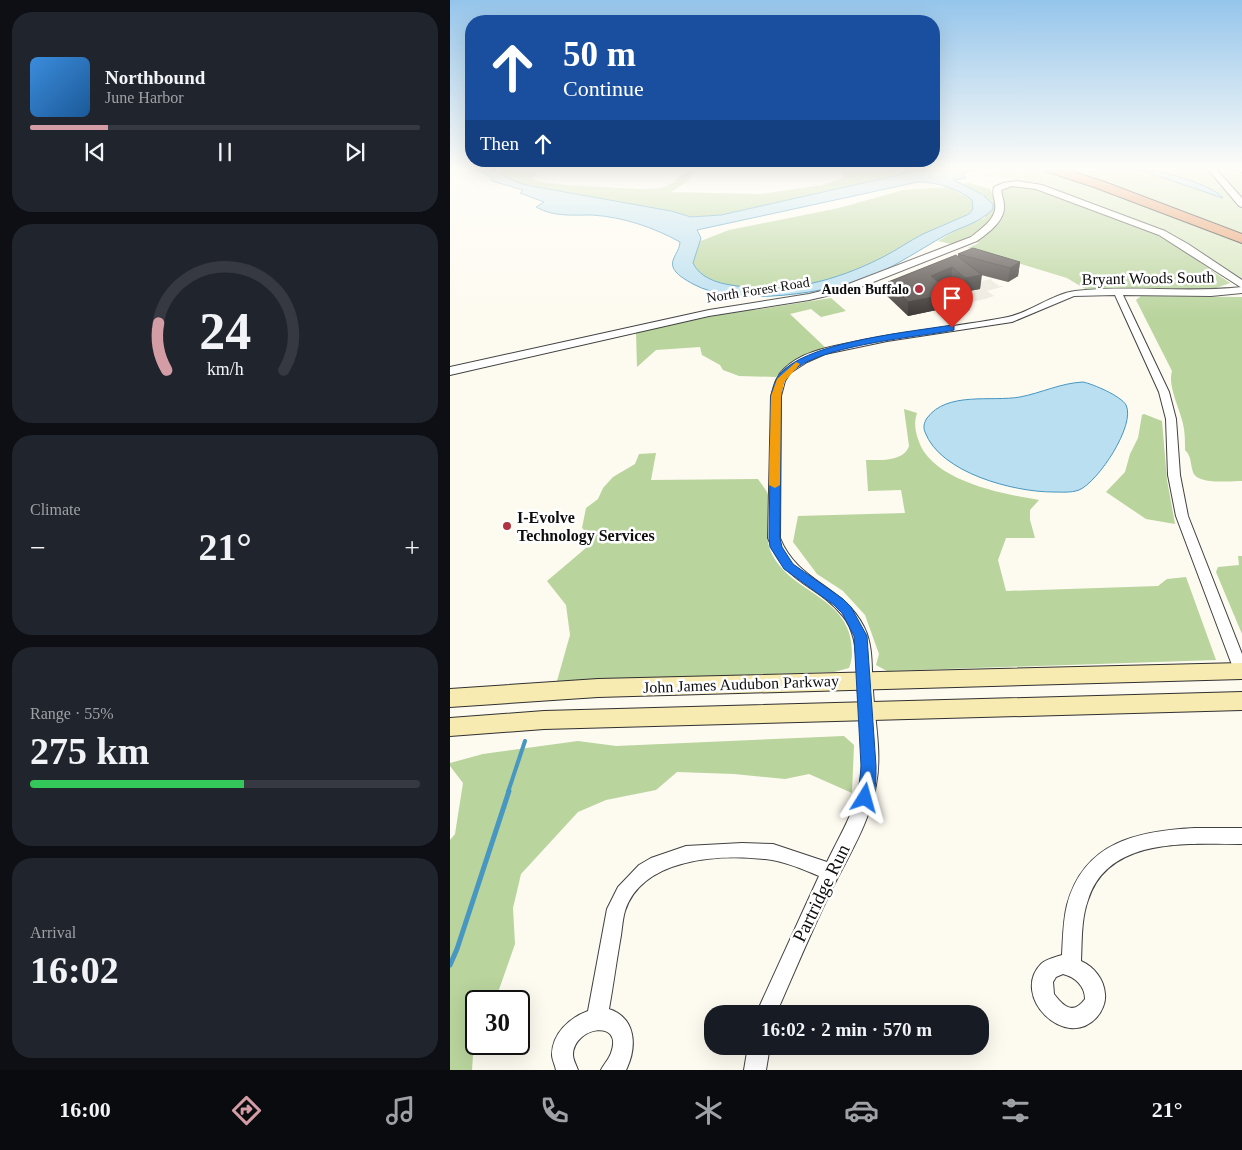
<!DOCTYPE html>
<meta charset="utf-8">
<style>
body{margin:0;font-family:"Times New Roman",serif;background:#20242c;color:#f1f3f6;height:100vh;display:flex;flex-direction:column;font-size:19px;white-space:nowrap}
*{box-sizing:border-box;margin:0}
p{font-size:16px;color:#9ea1a6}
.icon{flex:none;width:28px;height:28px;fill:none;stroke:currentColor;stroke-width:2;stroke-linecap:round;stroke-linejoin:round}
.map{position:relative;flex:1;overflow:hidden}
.panel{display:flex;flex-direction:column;gap:12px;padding:12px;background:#0d0f14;width:450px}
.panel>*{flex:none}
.banner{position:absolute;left:15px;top:15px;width:475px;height:152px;border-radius:20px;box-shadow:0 5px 20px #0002;background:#1a4fa0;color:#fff;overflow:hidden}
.speed{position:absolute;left:15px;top:990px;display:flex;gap:10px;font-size:25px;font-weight:700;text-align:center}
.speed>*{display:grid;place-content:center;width:65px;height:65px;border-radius:50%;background:#171b24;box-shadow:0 5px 20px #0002;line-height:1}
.speed .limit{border:2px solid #111;border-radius:8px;background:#fff;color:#111}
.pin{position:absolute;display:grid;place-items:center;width:42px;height:42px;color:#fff;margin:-51px -21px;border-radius:50% 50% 50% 0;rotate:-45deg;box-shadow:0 0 5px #0007}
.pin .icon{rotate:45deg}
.me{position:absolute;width:55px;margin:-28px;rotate:8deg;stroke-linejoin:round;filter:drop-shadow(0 0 4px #0008)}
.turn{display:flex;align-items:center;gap:18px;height:105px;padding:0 15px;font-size:22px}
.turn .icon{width:65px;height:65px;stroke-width:2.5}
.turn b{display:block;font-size:35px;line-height:42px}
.then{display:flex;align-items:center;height:48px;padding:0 15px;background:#0003;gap:10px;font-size:19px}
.big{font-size:38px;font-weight:700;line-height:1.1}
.panel .tile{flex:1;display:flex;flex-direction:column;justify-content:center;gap:8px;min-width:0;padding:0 18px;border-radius:20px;background:#20242c}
.panel .dial{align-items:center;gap:0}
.dial svg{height:130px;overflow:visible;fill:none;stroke:#363941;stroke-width:7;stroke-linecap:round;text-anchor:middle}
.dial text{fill:#f1f3f6;stroke:none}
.song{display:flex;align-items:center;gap:15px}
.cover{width:60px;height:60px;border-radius:8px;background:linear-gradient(135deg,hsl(210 70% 55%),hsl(210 70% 35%))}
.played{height:5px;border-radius:2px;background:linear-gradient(90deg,#d49da5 20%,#363941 20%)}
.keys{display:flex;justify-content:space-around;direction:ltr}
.heat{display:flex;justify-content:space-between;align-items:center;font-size:28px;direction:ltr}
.charge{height:8px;border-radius:4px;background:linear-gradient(90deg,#34c759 55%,#363941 0)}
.trip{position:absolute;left:254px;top:1005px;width:285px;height:50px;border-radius:20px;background:#171b24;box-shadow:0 5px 20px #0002;font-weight:700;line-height:50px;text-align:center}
.dock{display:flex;height:80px;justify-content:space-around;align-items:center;background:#090b0e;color:#9ea1a6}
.dock .icon{width:35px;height:35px}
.dock .active{color:#d49da5}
.dock b{font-size:22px;color:#f1f3f6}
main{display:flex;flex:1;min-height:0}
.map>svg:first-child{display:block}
.green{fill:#d4e5bc}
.forest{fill:#b9d49d}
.plaza{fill:#ede9df}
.water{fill:#b9dff0;stroke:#4797c0;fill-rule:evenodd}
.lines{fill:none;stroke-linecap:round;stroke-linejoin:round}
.stream-far1{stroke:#4797c0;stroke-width:4}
.stream{stroke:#4797c0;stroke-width:5}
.minor-casing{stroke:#414141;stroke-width:2}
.tertiary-casing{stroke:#414141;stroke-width:2}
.secondary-casing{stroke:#303030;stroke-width:2}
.motorway-casing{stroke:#1f1f1f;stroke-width:2}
.minor{fill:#fff;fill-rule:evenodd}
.tertiary{fill:#fff;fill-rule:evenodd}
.secondary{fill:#f7ebb1;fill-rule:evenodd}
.motorway{fill:#e69865;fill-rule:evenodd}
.wall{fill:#494340}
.shaded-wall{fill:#3c3734}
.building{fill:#554e4b;stroke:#3c3734}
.route{fill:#1a73e8;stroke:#114b97}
.slow{fill:#f59e0b}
.poi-dot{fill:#b03341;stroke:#fff;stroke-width:2}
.labels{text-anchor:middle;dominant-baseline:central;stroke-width:5;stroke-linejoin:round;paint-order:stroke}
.far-poi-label{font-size:14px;font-weight:bold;fill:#0e0e0e;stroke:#fff;text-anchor:end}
.far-street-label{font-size:14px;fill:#0e0e0e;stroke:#fff}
.street-label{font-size:16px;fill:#0e0e0e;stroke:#fff}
.poi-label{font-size:16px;font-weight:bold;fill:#0e0e0e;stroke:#fff;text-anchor:start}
.near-street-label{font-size:19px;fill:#0e0e0e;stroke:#fff}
</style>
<main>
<section class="panel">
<div class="tile">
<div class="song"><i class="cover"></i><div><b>Northbound</b><p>June Harbor</p></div></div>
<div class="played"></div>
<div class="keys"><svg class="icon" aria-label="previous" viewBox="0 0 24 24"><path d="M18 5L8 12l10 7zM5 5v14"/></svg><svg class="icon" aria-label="pause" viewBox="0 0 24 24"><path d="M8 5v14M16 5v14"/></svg><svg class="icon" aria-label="next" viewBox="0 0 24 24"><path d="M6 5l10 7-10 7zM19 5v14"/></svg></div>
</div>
<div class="tile dial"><svg viewBox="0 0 100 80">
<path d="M14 69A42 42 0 1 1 86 69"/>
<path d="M14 69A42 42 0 0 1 9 40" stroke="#d49da5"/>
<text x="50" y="56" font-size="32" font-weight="700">24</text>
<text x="50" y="72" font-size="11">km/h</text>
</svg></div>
<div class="tile"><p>Climate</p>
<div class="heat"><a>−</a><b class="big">21°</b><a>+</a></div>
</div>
<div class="tile"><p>Range · 55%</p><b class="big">275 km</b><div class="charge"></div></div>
<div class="tile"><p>Arrival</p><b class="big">16:02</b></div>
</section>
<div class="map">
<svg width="792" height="1070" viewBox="0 0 792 1070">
<rect width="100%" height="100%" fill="#fdfaf0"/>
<!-- green -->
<path class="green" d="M551 168H792V280L727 238 592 186 548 176 532 177Z"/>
<!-- forest -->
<g class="forest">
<path d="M63 168H89L82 179 90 182C116 186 142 186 168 188 182 188 199 191 214 187 234 181 226 168 253 168L246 171 238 181 221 192 310 194 373 185 393 178V173L388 168 476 169 271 215 241 217 220 211 81 186 66 182 48 172Z"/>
<path d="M519 183 540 189C542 194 547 201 546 207 545 225 520 238 506 245L488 241 513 226 535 218V195L510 184Z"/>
<path d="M560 186 589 189 709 234 780 283 761 290H637L617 278 518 248 529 243 524 241 547 221C548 207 545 191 560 186Z"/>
<path d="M498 187 522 200 523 209 519 214C503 221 486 227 470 236 458 242 447 250 434 257 387 282 333 295 281 285 267 282 249 277 243 263L248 242 279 230 389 208 453 190Z"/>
<path d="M691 296 792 297V481C780 481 747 485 743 472 740 463 742 457 735 450 735 443 735 436 734 429 732 412 717 387 722 371L686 300Z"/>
<path d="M381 298 396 311 371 317 361 309 340 314 377 349C358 356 339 361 326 377L289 376 273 370 270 365 252 355 250 347 206 350 187 367 186 332 302 308 304 310Z"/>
<path d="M454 409 467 413C464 422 465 430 468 439 480 481 553 494 589 500L580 510V520L585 538H556L548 560 556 591 708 586 717 579 736 577 766 660 437 671 426 665 429 654 415 615 393 591 367 574 343 542 348 516 455 513 451 490 418 491 416 460C429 460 454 462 459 446Z"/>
<path d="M694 414 712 421 717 480 725 524 696 519 656 492 675 472 680 454 688 438 692 415Z"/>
<path d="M206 453 201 480 308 479C311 484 317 490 318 495 323 522 308 539 329 565 351 593 395 601 401 641 402 651 403 658 399 668L384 672 107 681 120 635 116 605 97 581 143 542V538L132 528 136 508 148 499 153 488 163 477 185 464 189 454Z"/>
<path d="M788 556H792V634L766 572 768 567 789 565Z"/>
<path d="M394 736 404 745 402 793 359 774 335 779 284 774 227 772 206 790 156 800 128 812 71 874 63 908 65 944 45 1001H26V1044H28L23 1055 22 1070H0V840L5 834 13 783 0 766V763L33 754 128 741 166 746Z"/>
</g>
<!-- plaza -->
<path class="plaza" d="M542 279V281L549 286H555L537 291 544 296 535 299 521 302 508 289 516 294 524 293 522 291 529 290 522 283Z"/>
<!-- water -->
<g class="water">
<path d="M24 168H42L66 182 81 186 221 211 241 217 271 215 480 168H534L515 172 513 176 517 178 504 180 535 196V197L543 204V209C530 223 510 227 494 236 471 249 449 264 424 275 380 293 286 308 243 284 236 280 225 274 223 267 220 259 230 251 230 242 203 227 173 217 142 215 123 215 103 217 86 207L94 202 70 193 73 190 42 181V178ZM468 182C486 182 507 188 522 200L523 209 519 214C504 221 488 227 473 234 459 241 447 250 433 257 386 281 334 295 281 285 267 283 249 277 243 263L251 238 247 230Z"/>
<path d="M684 168C701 168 763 184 773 198Z"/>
<path d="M633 382C643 384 671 396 676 405 686 425 648 482 629 490 621 493 611 492 603 492 564 492 490 473 475 432 473 427 474 423 477 418 497 391 542 402 570 397 591 393 611 383 633 382Z"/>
</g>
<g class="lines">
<!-- stream-far1 -->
<path class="stream-far1" d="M58 792 75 741"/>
<!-- stream -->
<path class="stream" d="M0 965 7 949 59 791"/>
<!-- minor casing -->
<g class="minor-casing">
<g id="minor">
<path d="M784 168H792V172Z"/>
<path d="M792 287V293L761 296 673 295 719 392 726 419 730 475 738 516 792 654V679L787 677 785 673 726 516 718 475 716 419 709 392 665 295 624 296 562 322 437 341 375 354 357 362 340 373 335 381 331 396 330 538C348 583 393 585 414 627 424 647 421 670 423 691 425 722 432 754 426 785 420 823 397 858 380 893 361 932 344 973 326 1014H306L369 876C352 869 334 861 315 859 269 854 192 858 175 911 172 921 172 932 170 941 166 964 163 987 159 1009 186 1018 187 1046 177 1068L176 1070H151C154 1064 159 1059 161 1053 174 1018 123 1027 123 1055 123 1059 126 1065 128 1070H106C105 1065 102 1059 102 1055 102 1034 119 1018 138 1011L157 909 168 887 189 865 201 858 236 846 292 843 323 844 377 862C389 837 404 813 410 785 415 755 410 724 408 694 406 676 408 658 404 640 402 632 399 623 393 616 366 583 335 585 318 538L321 396C324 386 326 376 334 369 352 351 380 347 404 342 455 331 507 327 558 317 581 312 602 294 625 291 680 285 736 293 792 287Z"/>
<path d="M745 828H792V844C739 844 658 836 638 900 631 919 632 941 631 961 644 967 654 979 655 994 656 1002 652 1012 646 1018 615 1051 560 996 591 964 596 959 606 957 612 955 613 938 613 921 617 905 634 841 689 831 745 828ZM613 974C625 977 635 986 635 999 623 1015 614 1007 604 994L603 982 606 977Z"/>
<path d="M298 1046H320L316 1070H294Z"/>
</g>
</g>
<!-- tertiary casing -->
<g class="tertiary-casing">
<g id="tertiary">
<path d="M757 168H765L792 198V207L789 206Z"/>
<path d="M567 181 592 185 715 231 738 244 792 280V288L709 235 586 189 562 186 551 190C552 196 554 201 554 206 555 221 538 233 527 241L403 290 359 300 259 316 0 375V367L259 310 359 294 396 285 521 237C531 229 548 218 545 203 544 196 542 193 544 187L553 183Z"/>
</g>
</g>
<!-- secondary casing -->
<g class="secondary-casing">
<g id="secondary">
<path d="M792 663V679L148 697 0 707V689L148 679Z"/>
<path d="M792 692V710L94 729 0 736V718L94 711Z"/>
</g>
</g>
<!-- motorway casing -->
<g class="motorway-casing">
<path id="motorway" d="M593 168H611L652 181 792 234V243L644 187 595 171Z"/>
</g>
<!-- minor -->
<use href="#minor" class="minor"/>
<!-- tertiary -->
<use href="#tertiary" class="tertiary"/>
<!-- secondary -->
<use href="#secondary" class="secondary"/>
<!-- motorway -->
<use href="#motorway" class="motorway"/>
</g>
<!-- wall -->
<path class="wall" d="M508 254 570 262 568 276 558 282 531 275 530 289 514 292 501 281 493 285 502 293 501 307 458 316 437 296 438 282 508 257Z"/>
<!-- shaded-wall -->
<g class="shaded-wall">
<path d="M570 262 568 276 558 282 560 268Z"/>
<path d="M502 267 501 281 480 290 481 276Z"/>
<path d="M532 275 530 289 514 292 515 278Z"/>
<path d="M502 293 501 307 458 316V302Z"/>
</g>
<!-- building -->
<g class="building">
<path d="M523 248 570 262 560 268 508 254Z"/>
<path d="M506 255 532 275 515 278 502 267 481 276 502 293 458 302 438 282Z"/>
</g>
<!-- sky -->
<linearGradient id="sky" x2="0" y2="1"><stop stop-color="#95c5eb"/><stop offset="0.53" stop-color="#fefdf8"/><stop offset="1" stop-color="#fefdf8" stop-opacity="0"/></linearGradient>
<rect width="792" height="318" fill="url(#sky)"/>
<!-- route -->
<path class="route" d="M502 325 504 326V330C467 338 353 345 334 381 332 385 332 391 331 396L330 538 332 547 343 564 393 599 401 607 417 636 426 766C426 779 426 791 421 802L415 804 410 802C406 795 411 776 411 766L404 636 392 613 384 605 334 569 320 547 319 538 321 396C324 385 326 376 335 369 367 341 459 332 502 325Z"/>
<!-- slow -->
<path class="slow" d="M346 362 350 364 334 382 331 396 330 485 325 488 319 485 321 396 327 379Z"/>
<!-- markers -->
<g class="poi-dot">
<circle cx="469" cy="289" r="5"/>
<circle cx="57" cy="526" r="5"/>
</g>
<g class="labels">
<!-- far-poi labels -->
<g class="far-poi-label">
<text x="459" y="289">Auden Buffalo</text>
</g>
<!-- far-street labels -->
<g class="far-street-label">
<text transform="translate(308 290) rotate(-9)">North Forest Road</text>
</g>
<!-- street labels -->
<g class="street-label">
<text transform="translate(698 278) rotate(-1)">Bryant Woods South</text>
<text transform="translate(291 684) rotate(-2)">John James Audubon Parkway</text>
</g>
<!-- poi labels -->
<g class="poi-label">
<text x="67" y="517">I-Evolve<tspan x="67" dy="18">Technology Services</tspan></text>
</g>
<!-- near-street labels -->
<g class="near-street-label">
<text transform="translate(371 893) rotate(-64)">Partridge Run</text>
</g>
</g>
</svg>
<div class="speed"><div class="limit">30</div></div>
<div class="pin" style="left:502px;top:328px;background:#d93025"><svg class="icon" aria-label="arrive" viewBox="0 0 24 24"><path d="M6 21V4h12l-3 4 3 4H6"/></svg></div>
<svg class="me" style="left:415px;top:798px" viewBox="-20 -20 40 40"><path d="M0-17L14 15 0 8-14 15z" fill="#1a73e8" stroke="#fff" stroke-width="4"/></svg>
<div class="trip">16:02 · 2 min · 570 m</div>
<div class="banner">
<div class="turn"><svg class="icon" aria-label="ahead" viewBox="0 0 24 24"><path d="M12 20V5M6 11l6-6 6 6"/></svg><div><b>50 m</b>Continue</div></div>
<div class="then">Then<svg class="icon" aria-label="ahead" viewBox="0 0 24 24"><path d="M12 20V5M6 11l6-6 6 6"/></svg></div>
</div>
</div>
</main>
<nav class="dock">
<b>16:00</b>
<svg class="icon active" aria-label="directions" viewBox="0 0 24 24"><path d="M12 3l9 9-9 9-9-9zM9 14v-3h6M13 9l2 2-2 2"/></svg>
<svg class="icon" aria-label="music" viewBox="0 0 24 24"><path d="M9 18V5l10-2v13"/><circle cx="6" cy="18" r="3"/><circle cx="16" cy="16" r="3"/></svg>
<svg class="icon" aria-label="phone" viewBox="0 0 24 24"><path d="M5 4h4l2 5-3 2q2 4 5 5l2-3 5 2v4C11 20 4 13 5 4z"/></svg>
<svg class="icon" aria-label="climate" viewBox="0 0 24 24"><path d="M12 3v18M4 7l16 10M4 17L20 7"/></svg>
<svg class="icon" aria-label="car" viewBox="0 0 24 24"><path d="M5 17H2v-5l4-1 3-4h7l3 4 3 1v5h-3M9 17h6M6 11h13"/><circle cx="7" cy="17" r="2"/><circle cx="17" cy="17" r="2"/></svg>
<svg class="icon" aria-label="filters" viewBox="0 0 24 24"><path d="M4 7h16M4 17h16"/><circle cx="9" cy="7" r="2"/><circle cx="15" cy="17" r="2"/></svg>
<b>21°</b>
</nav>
